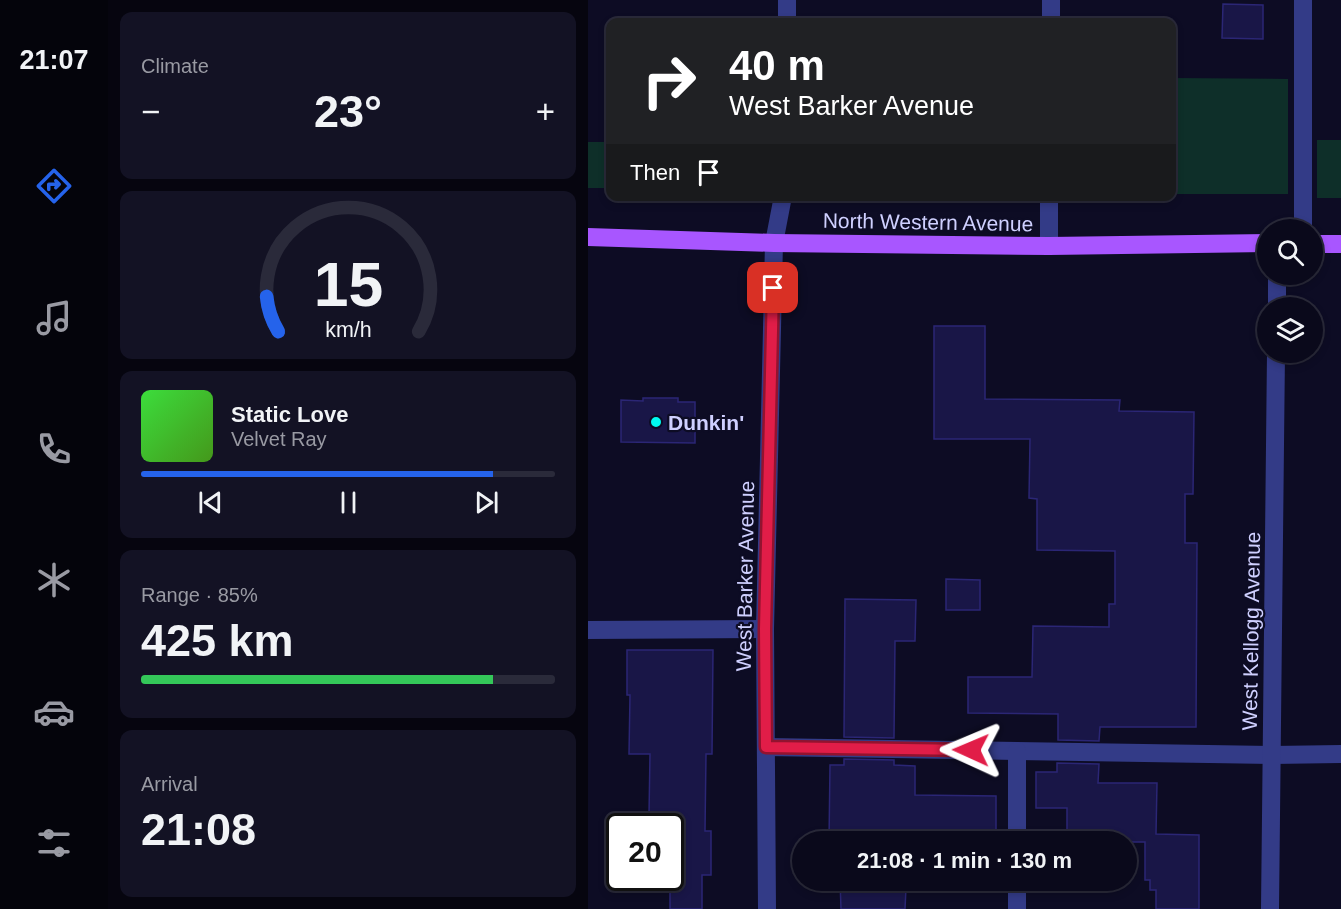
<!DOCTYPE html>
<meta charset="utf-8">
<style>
body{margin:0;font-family:Arial,sans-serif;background:#131224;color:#f1f3f6;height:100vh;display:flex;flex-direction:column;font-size:22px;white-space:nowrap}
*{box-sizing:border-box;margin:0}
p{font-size:20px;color:#999aa3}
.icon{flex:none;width:33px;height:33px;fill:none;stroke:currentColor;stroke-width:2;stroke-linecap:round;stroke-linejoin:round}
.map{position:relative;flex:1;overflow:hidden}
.panel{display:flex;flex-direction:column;gap:12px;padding:12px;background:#06050f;width:480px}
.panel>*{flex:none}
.hud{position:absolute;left:18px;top:18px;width:570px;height:183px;border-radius:12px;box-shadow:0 3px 9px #0003,0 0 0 2px #2a2a3a;background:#202124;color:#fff;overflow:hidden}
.tools{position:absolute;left:669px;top:219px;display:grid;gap:12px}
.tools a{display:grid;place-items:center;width:66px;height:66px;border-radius:50%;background:#0a091b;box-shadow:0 3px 9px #0003,0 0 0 2px #2a2a3a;font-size:30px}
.speed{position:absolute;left:18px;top:813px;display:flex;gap:12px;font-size:30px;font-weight:700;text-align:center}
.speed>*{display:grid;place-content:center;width:78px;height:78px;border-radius:50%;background:#0a091b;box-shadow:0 3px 9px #0003,0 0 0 2px #2a2a3a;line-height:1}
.speed .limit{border:3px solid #111;border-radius:9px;background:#fff;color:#111}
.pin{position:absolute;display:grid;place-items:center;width:51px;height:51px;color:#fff;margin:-26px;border-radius:12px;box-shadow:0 3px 9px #0006}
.me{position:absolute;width:66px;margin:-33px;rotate:271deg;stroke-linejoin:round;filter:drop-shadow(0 0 4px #0008)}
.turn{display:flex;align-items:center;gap:21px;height:126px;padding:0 24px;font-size:27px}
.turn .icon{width:78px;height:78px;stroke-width:2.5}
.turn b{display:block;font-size:42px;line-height:51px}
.then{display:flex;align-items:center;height:57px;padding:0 24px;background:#0003;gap:12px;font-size:22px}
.big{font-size:45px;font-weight:700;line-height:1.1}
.panel .card{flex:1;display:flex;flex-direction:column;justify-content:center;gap:9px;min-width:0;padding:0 21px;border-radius:12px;background:#131224}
.panel .dial{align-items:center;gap:0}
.dial svg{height:156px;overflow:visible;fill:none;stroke:#2a2a3a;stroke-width:7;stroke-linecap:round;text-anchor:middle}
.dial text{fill:#f1f3f6;stroke:none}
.song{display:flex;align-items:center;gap:18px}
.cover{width:72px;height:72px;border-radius:9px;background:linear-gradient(135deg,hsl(120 70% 55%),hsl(100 70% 35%))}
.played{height:6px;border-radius:3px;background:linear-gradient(90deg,#2563eb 85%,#2a2a3a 85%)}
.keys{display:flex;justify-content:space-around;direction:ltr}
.heat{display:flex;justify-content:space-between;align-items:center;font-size:33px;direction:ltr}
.charge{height:9px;border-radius:4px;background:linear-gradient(90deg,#34c759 85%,#2a2a3a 0)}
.trip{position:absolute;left:204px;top:831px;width:345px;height:60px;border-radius:30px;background:#0a091b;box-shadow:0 3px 9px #0003,0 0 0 2px #2a2a3a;font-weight:700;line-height:60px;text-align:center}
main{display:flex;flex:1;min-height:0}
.tab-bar{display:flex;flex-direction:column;width:108px;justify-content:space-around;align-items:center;background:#04040b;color:#999aa3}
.tab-bar .icon{width:42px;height:42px}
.tab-bar .current{color:#2563eb}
.tab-bar b{font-size:27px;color:#f1f3f6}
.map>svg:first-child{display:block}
.green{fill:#0e2f29}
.building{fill:#191647;stroke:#2b2675;stroke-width:1.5}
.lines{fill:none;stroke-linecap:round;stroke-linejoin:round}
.minor{stroke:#333b87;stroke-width:18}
.major{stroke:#a856ff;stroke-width:18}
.route-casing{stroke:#92132f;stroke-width:15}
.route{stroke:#e11d48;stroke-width:10}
.poi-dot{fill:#00faf0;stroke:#0d0c24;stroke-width:2}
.labels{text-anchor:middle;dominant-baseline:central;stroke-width:4.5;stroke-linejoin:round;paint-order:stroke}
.street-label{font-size:21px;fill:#cfd0ff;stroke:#0d0c24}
.poi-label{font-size:21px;font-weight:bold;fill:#cfd0ff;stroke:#0d0c24;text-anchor:start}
</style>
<main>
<nav class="tab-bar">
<b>21:07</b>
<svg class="icon current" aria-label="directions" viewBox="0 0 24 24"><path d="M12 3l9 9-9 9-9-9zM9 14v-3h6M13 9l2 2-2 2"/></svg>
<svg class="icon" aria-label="music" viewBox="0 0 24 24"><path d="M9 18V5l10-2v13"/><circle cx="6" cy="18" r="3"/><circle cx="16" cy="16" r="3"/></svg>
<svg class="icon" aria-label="phone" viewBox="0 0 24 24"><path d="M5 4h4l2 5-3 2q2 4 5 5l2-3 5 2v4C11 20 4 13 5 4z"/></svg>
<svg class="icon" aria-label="climate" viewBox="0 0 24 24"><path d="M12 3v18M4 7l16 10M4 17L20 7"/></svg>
<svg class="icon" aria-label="car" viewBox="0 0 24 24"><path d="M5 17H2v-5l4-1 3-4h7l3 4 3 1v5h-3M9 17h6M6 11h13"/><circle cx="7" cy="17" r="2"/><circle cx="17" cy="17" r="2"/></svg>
<svg class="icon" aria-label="filters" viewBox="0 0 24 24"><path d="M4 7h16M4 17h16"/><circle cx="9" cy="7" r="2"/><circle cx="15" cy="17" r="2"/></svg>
</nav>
<section class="panel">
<div class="card"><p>Climate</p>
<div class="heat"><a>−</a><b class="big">23°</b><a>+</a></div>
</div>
<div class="card dial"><svg viewBox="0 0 100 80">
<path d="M14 69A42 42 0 1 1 86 69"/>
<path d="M14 69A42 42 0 0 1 8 51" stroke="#2563eb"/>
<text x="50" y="56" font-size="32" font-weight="700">15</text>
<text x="50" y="72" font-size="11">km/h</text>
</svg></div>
<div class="card">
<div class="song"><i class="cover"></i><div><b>Static Love</b><p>Velvet Ray</p></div></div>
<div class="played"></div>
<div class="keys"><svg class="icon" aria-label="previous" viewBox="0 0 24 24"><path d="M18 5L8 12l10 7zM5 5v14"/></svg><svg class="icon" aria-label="pause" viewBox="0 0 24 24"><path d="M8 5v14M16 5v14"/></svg><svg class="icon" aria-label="next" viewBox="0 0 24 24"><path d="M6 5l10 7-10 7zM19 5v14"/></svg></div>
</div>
<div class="card"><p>Range · 85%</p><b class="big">425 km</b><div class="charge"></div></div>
<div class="card"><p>Arrival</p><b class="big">21:08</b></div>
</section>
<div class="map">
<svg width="753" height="909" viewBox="0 0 753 909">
<rect width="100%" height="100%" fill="#0d0c24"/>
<!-- green -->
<g class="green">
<path d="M584 78 700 79V194H584Z"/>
<rect x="729" y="140" width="24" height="58"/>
<rect x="0" y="142" width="22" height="46"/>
</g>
<!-- building -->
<g class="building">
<path d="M635 4 675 5V39L634 38Z"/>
<path d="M346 326H397V399L532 400 531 411 606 412 605 494H597V543H609L608 727H512L511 741 470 740V714L380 713V677H444L445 626 521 627V604H527V551L449 550V499L441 498 442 439H346Z"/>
<path d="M55 398H90V402H107V443L33 442V400L55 401Z"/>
<path d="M358 579 392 580V610H358Z"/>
<path d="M257 599 328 600 327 641H307L306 738 256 737Z"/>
<path d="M39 650H125L124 754H118L117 831H123V875H114V909H82V815H61L62 754H41L42 695H39Z"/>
<path d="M256 759 306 760V765L327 766V795L408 796V842H241L242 765H256Z"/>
<path d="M469 763 511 764 510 783H569L568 834 611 835V909H568V890H562V880H557V842H479V808H448V772H469Z"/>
<path d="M252 880H332V888H318L317 909H253Z"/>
</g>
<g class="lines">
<!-- minor -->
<g class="minor">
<path d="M199 22V0"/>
<path d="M463 22V0"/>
<path d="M715 230V0"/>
<path d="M461 246V196"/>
<path d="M689 308V274"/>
<path d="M0 630 177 629"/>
<path d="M178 747 684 755 753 754"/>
<path d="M429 751V842"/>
<path d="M429 880V909"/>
<path d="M179 909 177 629 186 243 195 196"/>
<path d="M682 909 688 352"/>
</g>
<!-- major -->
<g class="major">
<path d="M0 237 186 243 461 246 680 243"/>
<path d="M724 244H753"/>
</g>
</g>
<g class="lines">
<!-- route casing -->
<g class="route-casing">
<path id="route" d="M185 288 177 629 178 747 383 750"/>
</g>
<!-- route -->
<use href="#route" class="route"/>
</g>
<!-- markers -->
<circle class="poi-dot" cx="68" cy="422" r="6"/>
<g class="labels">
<!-- street labels -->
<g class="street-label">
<text transform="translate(340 222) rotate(1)">North Western Avenue</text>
<text transform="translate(157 576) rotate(-89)">West Barker Avenue</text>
<text transform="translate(663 631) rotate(-89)">West Kellogg Avenue</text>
</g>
<!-- poi labels -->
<g class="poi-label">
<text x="80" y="422">Dunkin'</text>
</g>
</g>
</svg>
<div class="tools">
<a><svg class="icon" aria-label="search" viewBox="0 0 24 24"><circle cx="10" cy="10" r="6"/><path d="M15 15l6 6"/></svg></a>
<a><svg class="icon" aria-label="layers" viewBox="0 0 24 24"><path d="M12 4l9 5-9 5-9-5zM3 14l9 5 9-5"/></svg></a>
</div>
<div class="speed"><div class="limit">20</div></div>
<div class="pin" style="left:185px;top:288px;background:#d93025"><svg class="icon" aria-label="arrive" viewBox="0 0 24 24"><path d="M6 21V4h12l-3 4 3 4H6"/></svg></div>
<svg class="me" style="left:383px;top:750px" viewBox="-20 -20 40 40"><path d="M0-17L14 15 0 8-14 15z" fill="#e11d48" stroke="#fff" stroke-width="4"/></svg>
<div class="trip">21:08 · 1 min · 130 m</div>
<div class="hud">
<div class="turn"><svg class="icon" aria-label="right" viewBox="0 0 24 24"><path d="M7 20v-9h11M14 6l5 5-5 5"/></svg><div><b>40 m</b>West Barker Avenue</div></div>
<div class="then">Then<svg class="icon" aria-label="arrive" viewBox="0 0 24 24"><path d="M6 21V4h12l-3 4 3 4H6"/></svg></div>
</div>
</div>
</main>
